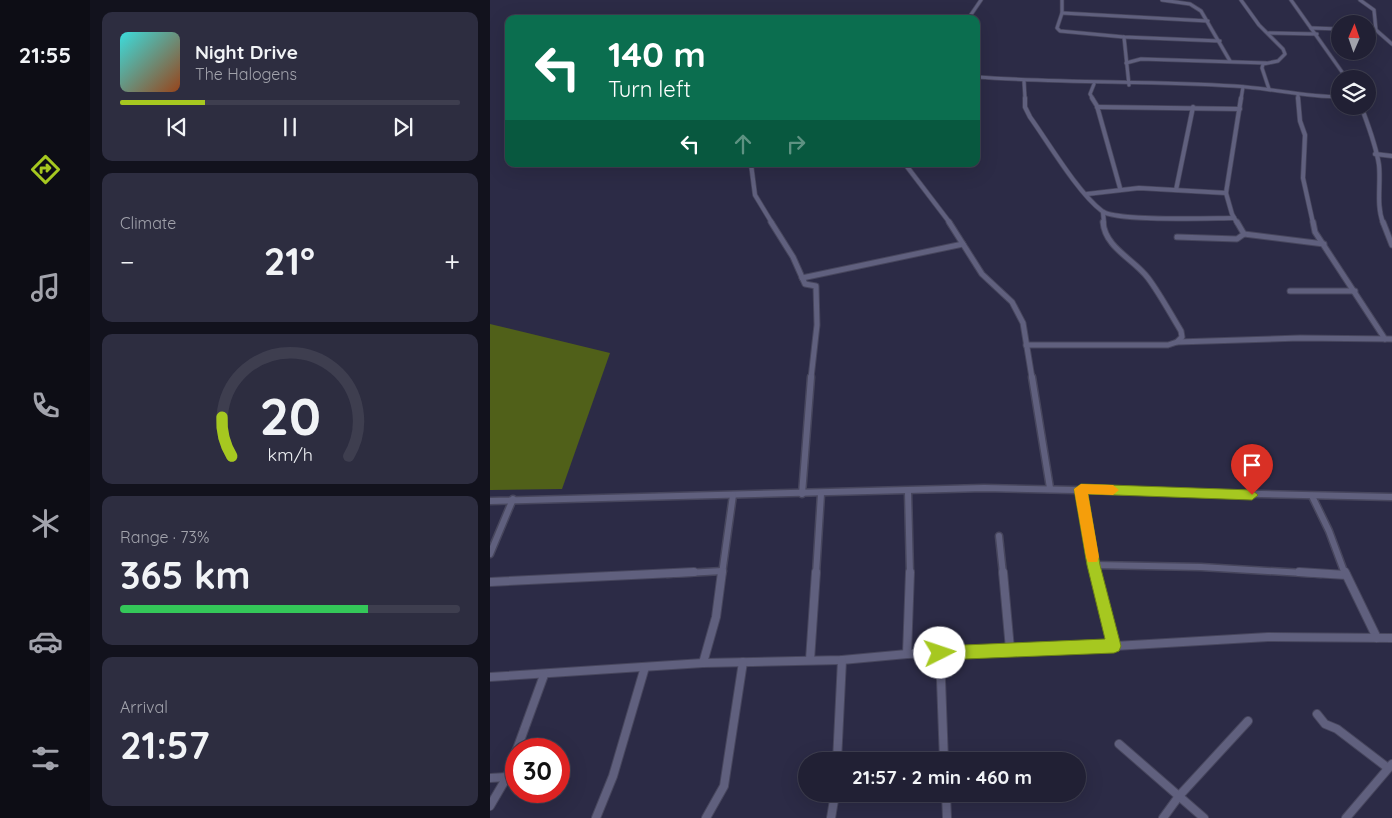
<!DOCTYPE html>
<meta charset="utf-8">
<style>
body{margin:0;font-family:Quicksand,sans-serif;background:#2d2d40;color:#f1f3f6;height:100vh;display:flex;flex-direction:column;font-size:19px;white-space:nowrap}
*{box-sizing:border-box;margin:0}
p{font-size:16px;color:#a2a3ac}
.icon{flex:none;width:28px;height:28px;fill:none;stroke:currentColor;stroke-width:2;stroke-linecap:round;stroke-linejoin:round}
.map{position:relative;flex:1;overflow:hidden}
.drawer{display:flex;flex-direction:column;gap:12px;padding:12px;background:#12121d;width:400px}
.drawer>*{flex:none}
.hud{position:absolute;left:15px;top:15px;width:475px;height:152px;border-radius:10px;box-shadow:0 5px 20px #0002,0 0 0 1px #3e3e4f;background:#0b6e4f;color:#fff;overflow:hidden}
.needle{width:32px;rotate:2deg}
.controls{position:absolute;left:841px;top:15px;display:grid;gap:10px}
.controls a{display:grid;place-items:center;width:45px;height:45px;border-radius:50%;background:#212034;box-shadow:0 5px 20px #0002,0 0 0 1px #3e3e4f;font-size:25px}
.speed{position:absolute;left:15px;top:738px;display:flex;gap:10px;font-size:25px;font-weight:700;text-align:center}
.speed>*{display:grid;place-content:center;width:65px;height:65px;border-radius:50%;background:#212034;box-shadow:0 5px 20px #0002,0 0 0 1px #3e3e4f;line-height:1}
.speed .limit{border:8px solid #d22;background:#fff;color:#111}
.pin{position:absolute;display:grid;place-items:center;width:42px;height:42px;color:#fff;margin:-51px -21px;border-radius:50% 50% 50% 0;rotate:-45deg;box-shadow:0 0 5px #0007}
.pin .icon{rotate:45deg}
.me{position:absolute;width:55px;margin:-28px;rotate:86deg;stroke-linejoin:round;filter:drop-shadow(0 0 4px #0008)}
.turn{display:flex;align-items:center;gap:18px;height:105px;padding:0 20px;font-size:22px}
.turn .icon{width:65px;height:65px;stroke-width:2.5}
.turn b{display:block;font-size:35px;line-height:42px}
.lanes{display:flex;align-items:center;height:48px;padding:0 20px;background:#0003;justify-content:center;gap:25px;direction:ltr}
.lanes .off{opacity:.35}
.big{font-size:38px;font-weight:700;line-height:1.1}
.drawer .card{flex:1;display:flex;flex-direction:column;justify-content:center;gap:8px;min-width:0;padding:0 18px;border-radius:10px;background:#2d2d40}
.drawer .dial{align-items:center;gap:0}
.dial svg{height:130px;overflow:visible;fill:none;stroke:#3e3e4f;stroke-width:7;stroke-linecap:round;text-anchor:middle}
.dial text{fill:#f1f3f6;stroke:none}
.song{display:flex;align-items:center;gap:15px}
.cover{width:60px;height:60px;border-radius:8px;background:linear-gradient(135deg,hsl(180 70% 55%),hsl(20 70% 35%))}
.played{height:5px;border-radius:2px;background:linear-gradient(90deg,#a6c820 25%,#3e3e4f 25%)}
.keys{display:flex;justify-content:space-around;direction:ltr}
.heat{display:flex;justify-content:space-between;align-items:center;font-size:28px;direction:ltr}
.charge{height:8px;border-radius:4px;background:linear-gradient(90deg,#34c759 73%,#3e3e4f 0)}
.trip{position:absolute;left:308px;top:752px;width:288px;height:50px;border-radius:25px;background:#212034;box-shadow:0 5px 20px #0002,0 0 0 1px #3e3e4f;font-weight:700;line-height:50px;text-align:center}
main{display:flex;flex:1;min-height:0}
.tab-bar{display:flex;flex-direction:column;width:90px;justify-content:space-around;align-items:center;background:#0d0d15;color:#a2a3ac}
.tab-bar .icon{width:35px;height:35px}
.tab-bar .selected{color:#a6c820}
.tab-bar b{font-size:22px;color:#f1f3f6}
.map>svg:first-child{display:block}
.green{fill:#506019}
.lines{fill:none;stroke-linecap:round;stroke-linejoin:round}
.minor-far4-casing{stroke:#47465d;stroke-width:4.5}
.minor-far3-casing{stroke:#47465d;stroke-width:5.5}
.minor-far2-casing{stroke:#47465d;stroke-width:7}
.minor-far1-casing{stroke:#47465d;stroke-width:9}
.minor-casing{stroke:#47465d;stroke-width:10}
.minor-far4{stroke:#60607e;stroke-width:3}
.minor-far3{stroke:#60607e;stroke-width:4}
.minor-far2{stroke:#60607e;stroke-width:5}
.minor-far1{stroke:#60607e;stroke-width:6}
.minor{stroke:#60607e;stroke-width:8}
.route{fill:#a6c820;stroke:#6c8215}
.slow{fill:#f59e0b}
</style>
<main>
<nav class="tab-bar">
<b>21:55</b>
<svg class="icon selected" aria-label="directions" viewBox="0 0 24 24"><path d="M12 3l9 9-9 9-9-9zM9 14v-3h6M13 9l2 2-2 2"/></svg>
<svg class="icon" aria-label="music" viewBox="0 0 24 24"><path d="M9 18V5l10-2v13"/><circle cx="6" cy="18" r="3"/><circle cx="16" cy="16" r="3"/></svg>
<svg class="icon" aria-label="phone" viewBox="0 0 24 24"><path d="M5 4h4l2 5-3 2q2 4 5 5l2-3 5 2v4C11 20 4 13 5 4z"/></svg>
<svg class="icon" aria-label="climate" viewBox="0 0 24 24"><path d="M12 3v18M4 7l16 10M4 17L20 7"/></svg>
<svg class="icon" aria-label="car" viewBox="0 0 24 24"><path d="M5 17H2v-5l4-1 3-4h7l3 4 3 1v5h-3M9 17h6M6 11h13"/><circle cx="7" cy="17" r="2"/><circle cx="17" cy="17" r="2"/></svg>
<svg class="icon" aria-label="filters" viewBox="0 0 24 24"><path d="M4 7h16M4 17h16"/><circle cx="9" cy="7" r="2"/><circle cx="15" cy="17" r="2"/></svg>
</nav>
<section class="drawer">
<div class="card">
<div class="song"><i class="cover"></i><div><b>Night Drive</b><p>The Halogens</p></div></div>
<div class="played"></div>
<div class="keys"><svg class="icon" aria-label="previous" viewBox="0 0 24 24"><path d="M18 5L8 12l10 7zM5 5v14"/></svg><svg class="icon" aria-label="pause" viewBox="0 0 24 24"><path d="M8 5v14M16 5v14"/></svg><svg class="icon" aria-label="next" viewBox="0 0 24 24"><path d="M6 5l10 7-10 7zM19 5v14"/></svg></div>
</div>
<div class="card"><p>Climate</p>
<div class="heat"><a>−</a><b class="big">21°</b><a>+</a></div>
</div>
<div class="card dial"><svg viewBox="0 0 100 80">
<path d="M14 69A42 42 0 1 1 86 69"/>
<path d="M14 69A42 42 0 0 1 8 45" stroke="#a6c820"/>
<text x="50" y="56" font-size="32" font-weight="700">20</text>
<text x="50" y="72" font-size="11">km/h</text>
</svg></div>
<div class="card"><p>Range · 73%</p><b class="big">365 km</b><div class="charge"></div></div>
<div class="card"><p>Arrival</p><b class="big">21:57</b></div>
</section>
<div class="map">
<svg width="902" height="818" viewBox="0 0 902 818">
<rect width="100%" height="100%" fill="#2c2b46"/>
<!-- green -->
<path class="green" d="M0 324 120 353 72 489 0 490Z"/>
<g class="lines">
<!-- minor-far4 casing -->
<g class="minor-far4-casing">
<g id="minor-far4">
<path d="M572 0V13L567 28 570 31 634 37 730 41"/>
<path d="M672 0 700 4 711 11 740 61"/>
<path d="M751 0 769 25 793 49 795 54 788 61 773 64 772 68 779 89"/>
<path d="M801 0 857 79"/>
<path d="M870 0 884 10 886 30 902 44"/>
<path d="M572 13 718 21"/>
<path d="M478 19 491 0"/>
<path d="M821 28 850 29"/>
<path d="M779 33 827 34"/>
<path d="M634 37 639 85"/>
<path d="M636 63 651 59 776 63"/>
<path d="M486 77C572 83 658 81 744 86 780 88 814 97 850 97"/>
<path d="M534 81 535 99"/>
<path d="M808 94V99"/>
<path d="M603 99 600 94 604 84"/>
<path d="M751 99 753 87"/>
</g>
</g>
<!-- minor-far3 casing -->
<g class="minor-far3-casing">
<g id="minor-far3">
<path d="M535 98V107L540 117C558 142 588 193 612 211 626 222 722 218 744 218"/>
<path d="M602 98 607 106 630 188"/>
<path d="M808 98 810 121 815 135 813 178 823 223"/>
<path d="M871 106C878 125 886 145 889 165 891 184 886 205 893 223"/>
<path d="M607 107 750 109"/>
<path d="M885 154 902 156"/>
<path d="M261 164 265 195 282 223"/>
<path d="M415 164 460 223"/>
<path d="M686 190 703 107"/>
<path d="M597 194 649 188 736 193"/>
<path d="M613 212 614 223"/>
<path d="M747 223 742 214 736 193 751 98"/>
</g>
</g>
<!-- minor-far2 casing -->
<g class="minor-far2-casing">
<g id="minor-far2">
<path d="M281 222 303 257 315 284 326 286 327 325 321 378"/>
<path d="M459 222 492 274 522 302 533 323 542 378"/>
<path d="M823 222 825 232 895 339"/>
<path d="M893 222 902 245"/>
<path d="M754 234 834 244"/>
<path d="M687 237 747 239 754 234 747 222"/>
<path d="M312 278 473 244"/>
<path d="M800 291H865"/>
<path d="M687 342 810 338 902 339"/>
<path d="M536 345H678L687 342 692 337 691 331C680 313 670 294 658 278 644 259 615 248 613 222"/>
</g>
</g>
<!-- minor-far1 casing -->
<g class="minor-far1-casing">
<g id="minor-far1">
<path d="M542 377 560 488"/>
<path d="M591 489 606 574"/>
<path d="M418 492 420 574"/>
<path d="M312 494 321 377"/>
<path d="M822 496 839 531 855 574"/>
<path d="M0 501 494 488 902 497"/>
<path d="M509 536 513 574"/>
<path d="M0 554 23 499"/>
<path d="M604 565 711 567 831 574"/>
<path d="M177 574 233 571"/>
<path d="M232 574 243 495"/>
<path d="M326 574 331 494"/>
</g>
</g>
<!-- minor casing -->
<g class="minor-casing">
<g id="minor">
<path d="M513 572 520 649"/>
<path d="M606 572 624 646"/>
<path d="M809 572 856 575"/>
<path d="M855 572 887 638"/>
<path d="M0 582 204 572"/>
<path d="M450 653 454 761"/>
<path d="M417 654 420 572"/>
<path d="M320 660 326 572"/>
<path d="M213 663 226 617 232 572"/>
<path d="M0 677 213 663 352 660 417 654 608 647 778 637 902 638"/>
<path d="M827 714 835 724 847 729 898 768"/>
<path d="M629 744 714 818"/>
<path d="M27 749 54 675"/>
<path d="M347 761 352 660"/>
<path d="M515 761 568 760"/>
<path d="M0 778 17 777"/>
<path d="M456 794 457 818"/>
<path d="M0 806 17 777 26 751"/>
<path d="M106 818 123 776 155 667"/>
<path d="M216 818 234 786 253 662"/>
<path d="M341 818 345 794"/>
<path d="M673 818 689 796 758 721"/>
<path d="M856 818 902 764"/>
</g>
</g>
<!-- minor-far4 -->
<use href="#minor-far4" class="minor-far4"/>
<!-- minor-far3 -->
<use href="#minor-far3" class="minor-far3"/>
<!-- minor-far2 -->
<use href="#minor-far2" class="minor-far2"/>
<!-- minor-far1 -->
<use href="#minor-far1" class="minor-far1"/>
<!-- minor -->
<use href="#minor" class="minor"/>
</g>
<!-- route -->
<path class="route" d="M591 484 762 490 768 495 762 500 598 494 610 565 631 646 629 651 624 653 450 660 445 658 443 653 445 648 450 646 615 639 597 565 584 489Z"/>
<!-- slow -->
<path class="slow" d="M591 484 623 485 629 490 623 495 598 494 609 557 607 562H598L596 557 584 489Z"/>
</svg>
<div class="controls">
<a><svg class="needle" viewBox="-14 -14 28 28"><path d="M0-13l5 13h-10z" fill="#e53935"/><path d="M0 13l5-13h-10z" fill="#a2a3ac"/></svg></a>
<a><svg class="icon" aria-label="layers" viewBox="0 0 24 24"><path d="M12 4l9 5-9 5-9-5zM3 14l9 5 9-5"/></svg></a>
</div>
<div class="speed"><div class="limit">30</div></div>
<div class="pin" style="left:762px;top:495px;background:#d93025"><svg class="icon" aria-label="arrive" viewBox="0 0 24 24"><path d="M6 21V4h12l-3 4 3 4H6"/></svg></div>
<svg class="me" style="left:450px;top:653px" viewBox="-20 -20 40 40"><circle r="19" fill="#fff"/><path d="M0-13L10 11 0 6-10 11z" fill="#a6c820"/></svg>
<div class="trip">21:57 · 2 min · 460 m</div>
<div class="hud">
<div class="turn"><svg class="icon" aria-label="left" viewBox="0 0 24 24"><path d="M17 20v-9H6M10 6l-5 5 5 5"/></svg><div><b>140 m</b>Turn left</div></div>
<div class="lanes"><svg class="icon" aria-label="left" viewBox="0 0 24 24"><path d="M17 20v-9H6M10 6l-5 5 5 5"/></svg><svg class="icon off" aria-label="ahead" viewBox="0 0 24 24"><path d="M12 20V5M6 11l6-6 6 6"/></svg><svg class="icon off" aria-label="right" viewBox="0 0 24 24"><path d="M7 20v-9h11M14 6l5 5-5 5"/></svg></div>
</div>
</div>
</main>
